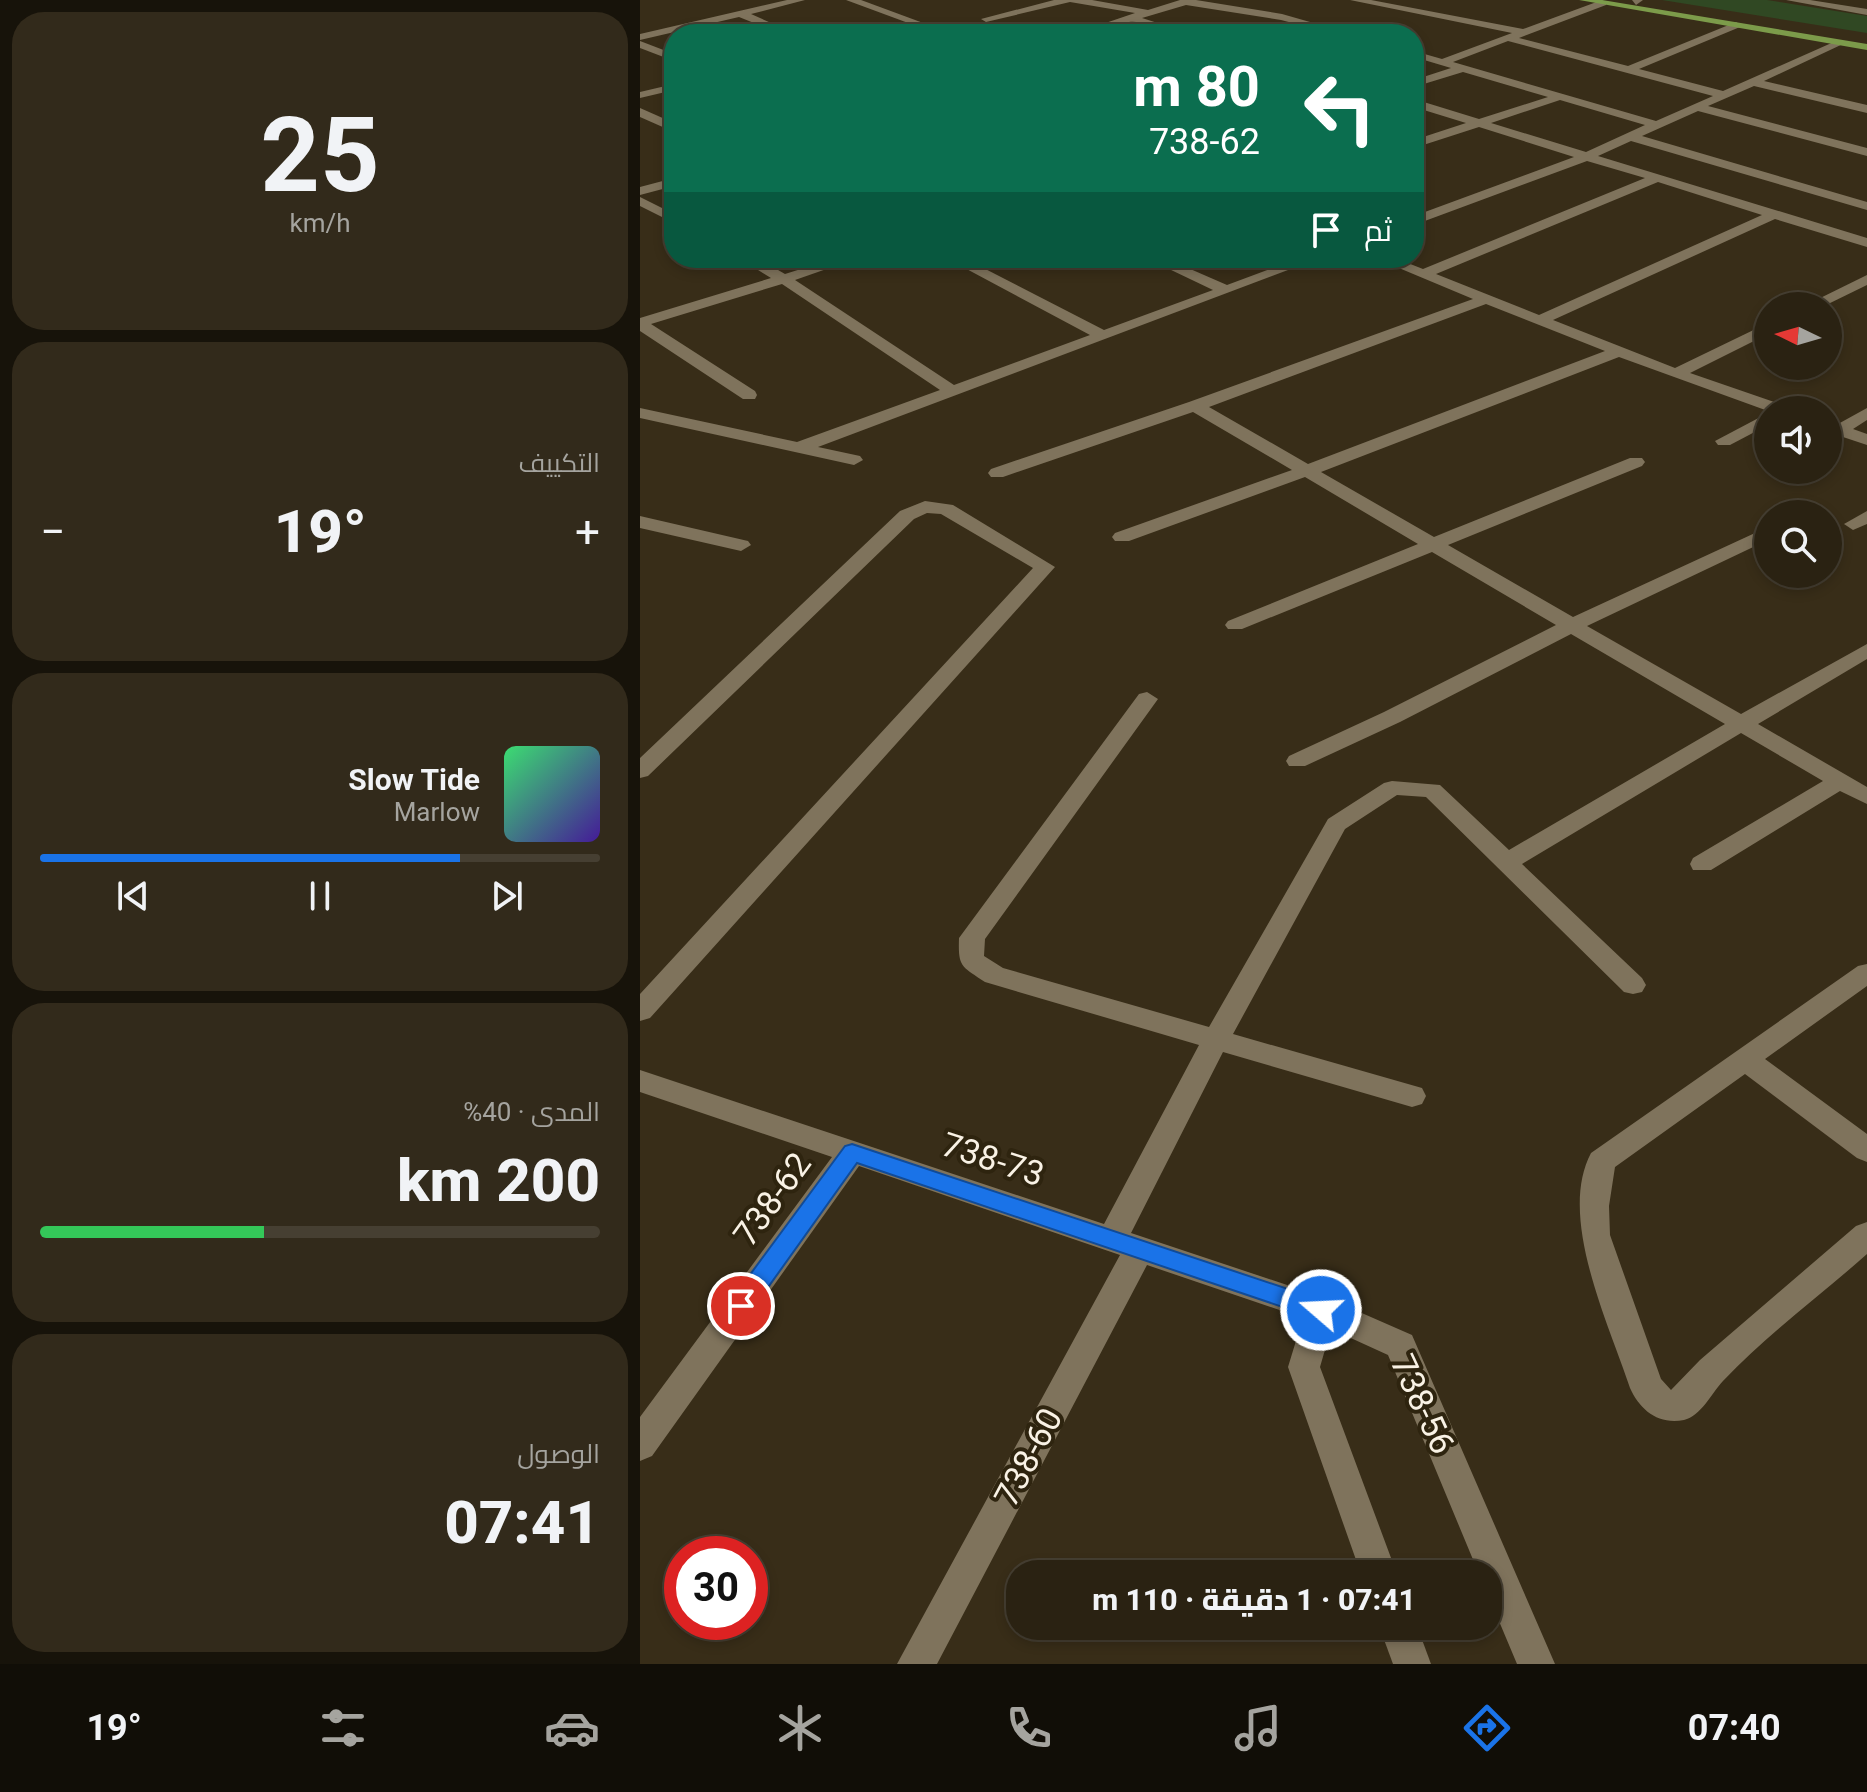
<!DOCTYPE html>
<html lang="ar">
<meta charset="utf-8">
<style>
body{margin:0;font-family:Roboto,Cairo,sans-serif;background:#322a1b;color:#f1f3f6;direction:rtl;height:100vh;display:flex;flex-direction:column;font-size:30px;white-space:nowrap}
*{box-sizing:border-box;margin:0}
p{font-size:26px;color:#a5a49f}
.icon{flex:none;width:44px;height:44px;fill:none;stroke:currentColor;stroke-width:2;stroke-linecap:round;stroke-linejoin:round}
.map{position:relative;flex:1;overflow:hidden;direction:ltr}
.side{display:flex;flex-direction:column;gap:12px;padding:12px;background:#17130a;width:640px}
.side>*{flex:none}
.banner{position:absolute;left:24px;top:24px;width:760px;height:244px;border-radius:32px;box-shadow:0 4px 12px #0003,0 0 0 2px #463f32;direction:rtl;background:#0b6e4f;color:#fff;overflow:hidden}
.needle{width:52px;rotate:275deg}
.buttons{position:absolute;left:1114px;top:292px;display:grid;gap:16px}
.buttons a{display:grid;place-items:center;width:88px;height:88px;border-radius:50%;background:#2a2212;box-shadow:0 4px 12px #0003,0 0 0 2px #463f32;font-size:40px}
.speed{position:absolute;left:24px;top:1536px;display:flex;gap:16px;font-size:40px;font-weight:700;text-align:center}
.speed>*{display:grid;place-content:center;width:104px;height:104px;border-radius:50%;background:#2a2212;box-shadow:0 4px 12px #0003,0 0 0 2px #463f32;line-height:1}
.speed .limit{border:12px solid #d22;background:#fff;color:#111}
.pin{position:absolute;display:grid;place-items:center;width:68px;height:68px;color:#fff;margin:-34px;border:4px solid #fff;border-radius:50%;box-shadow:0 2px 8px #0007}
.me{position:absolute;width:88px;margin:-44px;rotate:289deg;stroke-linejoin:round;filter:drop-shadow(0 0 6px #0008)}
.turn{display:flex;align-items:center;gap:28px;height:168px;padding:0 32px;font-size:36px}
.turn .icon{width:104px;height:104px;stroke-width:2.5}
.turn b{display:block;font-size:56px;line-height:68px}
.then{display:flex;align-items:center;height:76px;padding:0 32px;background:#0003;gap:16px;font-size:30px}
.big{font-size:60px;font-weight:800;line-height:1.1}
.side .tile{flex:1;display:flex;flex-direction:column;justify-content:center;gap:12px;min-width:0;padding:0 28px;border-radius:32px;background:#322a1b}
.side .dial{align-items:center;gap:0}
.dial b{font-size:104px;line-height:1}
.song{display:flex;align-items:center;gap:24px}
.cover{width:96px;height:96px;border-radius:12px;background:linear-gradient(135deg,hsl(140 70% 55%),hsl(260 70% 35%))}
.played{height:8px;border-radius:4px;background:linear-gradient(90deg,#1a73e8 75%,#463f32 75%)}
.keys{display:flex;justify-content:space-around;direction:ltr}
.heat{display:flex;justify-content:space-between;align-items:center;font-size:44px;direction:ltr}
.charge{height:12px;border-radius:6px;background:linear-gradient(90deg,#34c759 40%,#463f32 0)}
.trip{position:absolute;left:366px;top:1560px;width:496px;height:80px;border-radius:32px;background:#2a2212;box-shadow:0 4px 12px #0003,0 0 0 2px #463f32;font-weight:800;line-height:80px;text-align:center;direction:rtl}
.dock{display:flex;height:128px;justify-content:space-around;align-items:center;background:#110e07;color:#a5a49f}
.dock .icon{width:56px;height:56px}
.dock .selected{color:#1a73e8}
.dock b{font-size:36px;color:#f1f3f6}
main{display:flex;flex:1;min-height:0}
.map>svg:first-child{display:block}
.green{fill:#304823}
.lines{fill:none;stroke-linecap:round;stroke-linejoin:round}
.minor{fill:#7f735c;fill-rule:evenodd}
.major{fill:#7c9b4a;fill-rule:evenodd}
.route{fill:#1a73e8;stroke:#114b97;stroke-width:2}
.labels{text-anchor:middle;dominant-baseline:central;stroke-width:8;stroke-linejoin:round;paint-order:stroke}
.near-street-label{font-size:34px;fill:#f9f2e5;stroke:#2e240f}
</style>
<main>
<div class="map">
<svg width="1227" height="1664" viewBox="0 0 1227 1664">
<rect width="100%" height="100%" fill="#382d18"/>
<!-- green -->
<path class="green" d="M1022 0H1127L1227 16V33Z"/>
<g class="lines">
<!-- minor -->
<g class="minor">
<path d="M147 0H165L111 14 156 34H142L99 17 0 40V34Z"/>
<path d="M206 0H221L313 34H298Z"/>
<path d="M414 0H452L508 10 540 0H556L642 14 712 34H695L641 20 546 5 502 18 552 34C532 34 507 20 489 22 470 24 453 34 433 34L495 13 430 2 346 22 341 19Z"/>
<path d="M710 0H731L883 29 962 0 967 3 966 5 879 38 988 66 1096 22 1101 25 1100 27 999 69 1083 91 1196 41 1205 43 1124 81 1227 105V113L1114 86 1068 106 1227 148V156L1058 111 1002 136 1227 202V210L991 141 958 156 1227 238V247L1135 219 913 320 1035 368 1128 323V334L1050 373 1146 406 1148 410 1128 411 979 357 681 472 794 537 990 458H1002L1005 462 1002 466 808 545 933 617 1128 527V540L947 626 1101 714 1227 644V659L1118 724 1227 787V804L1200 791 1071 870H1053L1050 864 1053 858 1183 781 1101 733 882 864 1002 978 1006 985 1002 992 993 994 984 992 786 797 757 795 705 829 593 1034 782 1088 786 1096 782 1104 772 1107 583 1052 491 1233 692 1300 772 1335 915 1664H877L848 1595V1574H839L748 1355 691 1329 680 1367 757 1574H721L648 1367 663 1318 507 1265 297 1664H257L480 1255 219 1166 12 1456 0 1461V1417L192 1157 0 1092V1070L464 1224 559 1045 345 982C321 966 318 967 319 938L499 694 507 692 518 699 345 939 344 956 363 968 569 1027 688 819 744 783 752 781 800 785 869 850 1085 724 931 634 760 722 665 766H649L646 761 649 756 744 712 916 625 792 552 602 629H588L585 625 588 621 778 544 665 477 489 541H475L472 537 475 533 652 470 553 412 363 477H351L348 473 351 469 549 402 833 299 735 258H755L783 269 1005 178 947 161 774 225V216L934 157 839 127 774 148V140L826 123 774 107V99L839 119 908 97 823 72 774 87V80L811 68 774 57V51L802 59 872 33ZM868 41 1073 96 1016 121 813 62ZM920 100 1005 125 946 152 851 123ZM1018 182 1122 215 899 315 796 274ZM846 304 965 351 668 464 569 407Z"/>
<path d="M992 0H1003L996 5Z"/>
<path d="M1146 0H1170L1227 9V15Z"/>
<path d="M0 41 34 54V61L0 48Z"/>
<path d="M34 84V90L0 98V92Z"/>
<path d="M0 108 34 123V132L0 117Z"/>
<path d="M34 178V186L0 195V187Z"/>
<path d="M0 197 34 214V223L0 206Z"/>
<path d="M99 258H117L145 274 196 258H218L155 280 314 385 450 335 306 258H324L464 330 573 290 506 258H525L587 285 660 258H680L178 447 220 456 223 460 214 465 0 418V408L157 442 300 390 142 284 11 324 115 391 117 395 115 399H103L0 331V318L131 278Z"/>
<path d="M1227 275V285L1184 306H1164Z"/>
<path d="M1227 408V420L1213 429 1227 434V445L1188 432V421L1198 424Z"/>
<path d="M1128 413V425L1090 445H1078L1075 441Z"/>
<path d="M285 501 313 505 415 567 10 1018 0 1021V994L393 568 301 514 287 513 274 519 8 776 0 778V758L260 511Z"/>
<path d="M1227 511V524L1213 530 1204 524Z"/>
<path d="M0 516 108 541 111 545 101 551 0 528Z"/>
<path d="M1227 964V986L1125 1059 1227 1134V1162L1217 1158 1105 1074 975 1167 969 1206 970 1235 1021 1379 1031 1390 1060 1360 1216 1226 1227 1222V1254C1180 1296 1126 1335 1083 1381 1071 1394 1061 1416 1044 1420 1018 1425 1000 1410 990 1388 969 1324 917 1217 951 1153L1218 966Z"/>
<path d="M739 1626H777L791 1664H753Z"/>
</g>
<!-- major -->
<path class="major" d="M939 0H962L1227 44V50Z"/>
</g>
<!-- route -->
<path class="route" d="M212 1144 681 1300 690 1303 693 1310 690 1317 681 1320 217 1163 109 1314 101 1317 92 1314 88 1306 92 1299 205 1146Z"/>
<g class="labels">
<!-- near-street labels -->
<g class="near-street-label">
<text transform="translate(353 1159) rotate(18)">738-73</text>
<text transform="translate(132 1199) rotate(-54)">738-62</text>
<text transform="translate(783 1404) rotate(65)">738-56</text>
<text transform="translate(388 1457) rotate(-62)">738-60</text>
</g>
</g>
</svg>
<div class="buttons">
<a><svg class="needle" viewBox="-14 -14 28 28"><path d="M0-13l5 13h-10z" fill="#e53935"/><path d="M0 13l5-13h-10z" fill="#a5a49f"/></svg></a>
<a><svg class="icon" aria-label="sound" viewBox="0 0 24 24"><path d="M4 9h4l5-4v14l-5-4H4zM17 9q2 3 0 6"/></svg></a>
<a><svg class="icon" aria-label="search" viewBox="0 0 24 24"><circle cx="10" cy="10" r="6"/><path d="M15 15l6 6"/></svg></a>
</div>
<div class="speed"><div class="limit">30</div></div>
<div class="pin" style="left:101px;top:1306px;background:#d93025"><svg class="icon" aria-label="arrive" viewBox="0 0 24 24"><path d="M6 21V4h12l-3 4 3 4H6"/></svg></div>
<svg class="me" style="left:681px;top:1310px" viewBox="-20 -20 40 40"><circle r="17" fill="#1a73e8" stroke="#fff" stroke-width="3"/><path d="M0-11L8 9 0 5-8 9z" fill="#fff"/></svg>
<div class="trip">07:41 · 1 دقيقة · 110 m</div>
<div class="banner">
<div class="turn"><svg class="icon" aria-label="left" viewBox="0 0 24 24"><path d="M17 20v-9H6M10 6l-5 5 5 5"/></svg><div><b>80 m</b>738-62</div></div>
<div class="then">ثم<svg class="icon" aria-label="arrive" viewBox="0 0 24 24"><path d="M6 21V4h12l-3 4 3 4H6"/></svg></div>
</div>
</div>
<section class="side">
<div class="tile dial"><b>25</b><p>km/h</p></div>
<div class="tile"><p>التكييف</p>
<div class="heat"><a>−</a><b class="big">19°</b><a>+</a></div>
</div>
<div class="tile">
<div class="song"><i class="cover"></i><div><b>Slow Tide</b><p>Marlow</p></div></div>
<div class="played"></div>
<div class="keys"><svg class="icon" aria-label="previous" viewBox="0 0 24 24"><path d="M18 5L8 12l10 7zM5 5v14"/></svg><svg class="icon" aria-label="pause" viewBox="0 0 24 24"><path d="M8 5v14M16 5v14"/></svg><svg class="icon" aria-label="next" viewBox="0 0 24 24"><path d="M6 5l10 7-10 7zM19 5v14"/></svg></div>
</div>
<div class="tile"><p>المدى · 40%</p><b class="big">200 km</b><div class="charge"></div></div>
<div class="tile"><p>الوصول</p><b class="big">07:41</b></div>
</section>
</main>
<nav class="dock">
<b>07:40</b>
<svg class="icon selected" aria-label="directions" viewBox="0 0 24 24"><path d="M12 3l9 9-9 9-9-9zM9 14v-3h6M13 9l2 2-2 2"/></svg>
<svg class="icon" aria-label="music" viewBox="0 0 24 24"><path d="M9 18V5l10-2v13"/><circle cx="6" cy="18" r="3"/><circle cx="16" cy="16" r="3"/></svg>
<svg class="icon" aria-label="phone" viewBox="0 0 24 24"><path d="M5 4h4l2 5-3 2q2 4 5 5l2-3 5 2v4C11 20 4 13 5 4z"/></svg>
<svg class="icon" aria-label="climate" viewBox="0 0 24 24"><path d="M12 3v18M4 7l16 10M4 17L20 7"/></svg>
<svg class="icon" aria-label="car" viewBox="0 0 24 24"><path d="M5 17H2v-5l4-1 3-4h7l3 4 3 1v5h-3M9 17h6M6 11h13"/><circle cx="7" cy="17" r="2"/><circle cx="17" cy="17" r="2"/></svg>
<svg class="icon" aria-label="filters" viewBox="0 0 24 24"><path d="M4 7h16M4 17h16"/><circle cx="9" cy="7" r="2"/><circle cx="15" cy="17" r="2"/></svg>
<b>19°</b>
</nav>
